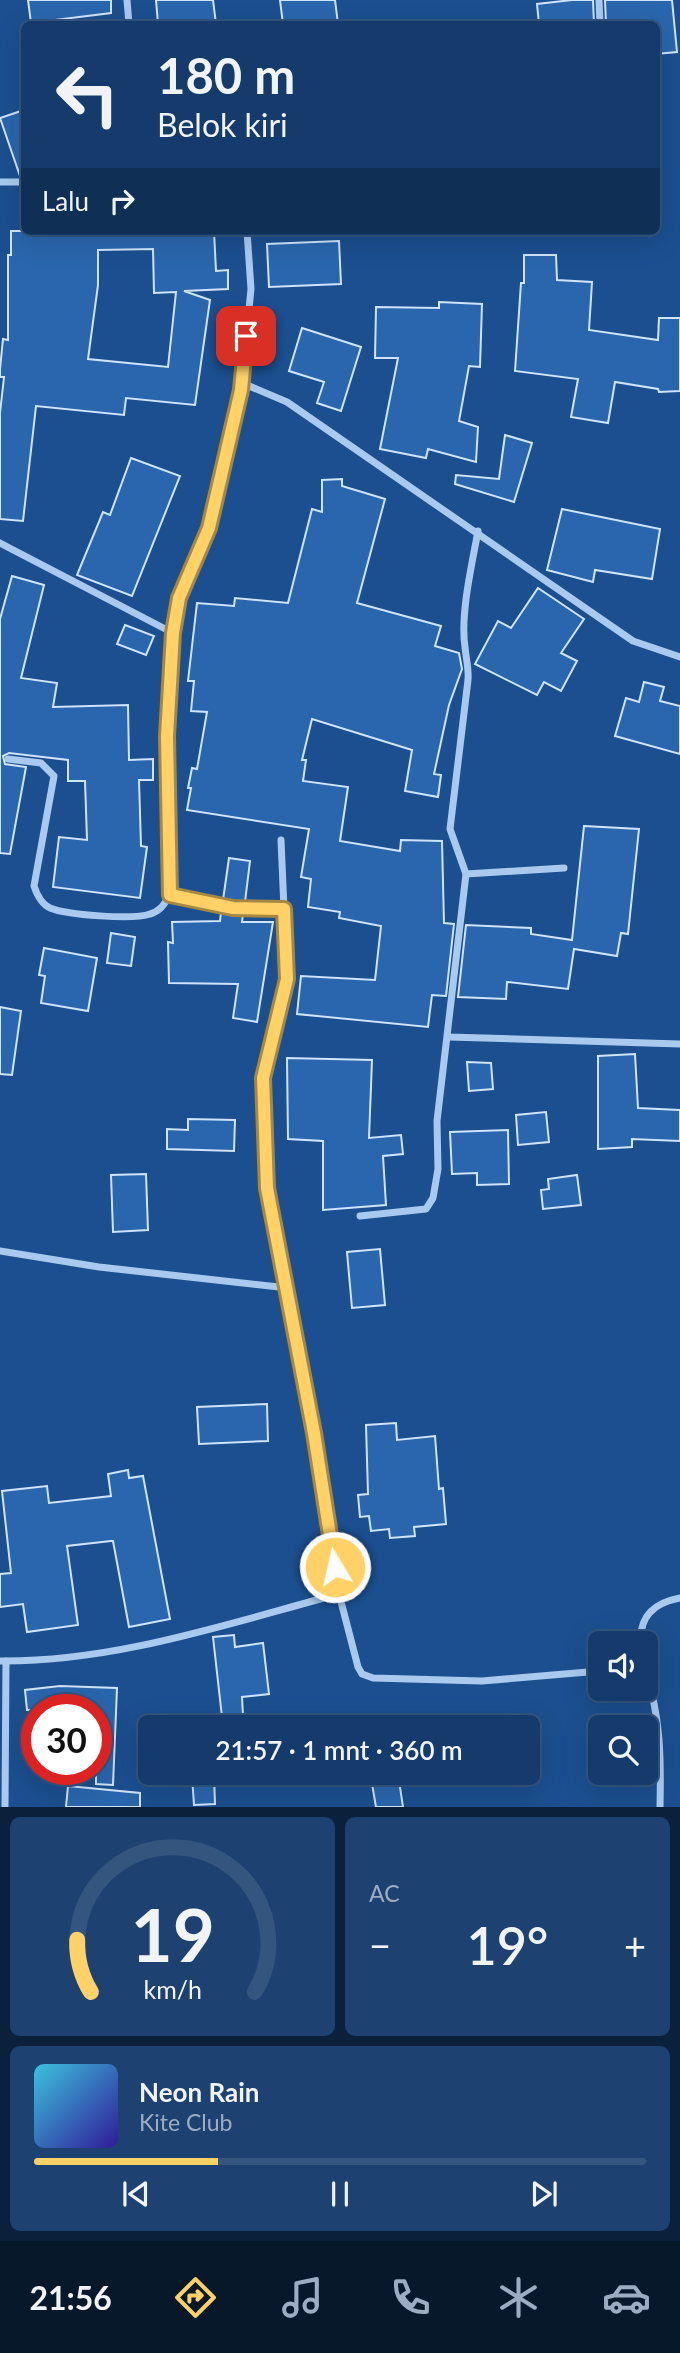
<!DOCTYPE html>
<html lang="id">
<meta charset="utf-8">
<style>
body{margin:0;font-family:Lato,sans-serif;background:#1d4271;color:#f1f3f6;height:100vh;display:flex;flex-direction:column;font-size:26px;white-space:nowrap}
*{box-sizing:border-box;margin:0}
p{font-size:23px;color:#9dadc1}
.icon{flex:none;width:38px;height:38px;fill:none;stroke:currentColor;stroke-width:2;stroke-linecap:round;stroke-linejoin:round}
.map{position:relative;height:1807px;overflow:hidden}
.drawer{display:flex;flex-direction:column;gap:10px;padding:10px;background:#0b203b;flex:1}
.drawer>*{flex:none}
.banner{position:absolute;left:21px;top:21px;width:639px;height:214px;border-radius:10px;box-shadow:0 7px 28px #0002,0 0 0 2px #33557e;background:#143b6b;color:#f1f3f6;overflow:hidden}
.tools{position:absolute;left:588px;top:1631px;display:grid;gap:14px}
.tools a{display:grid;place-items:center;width:70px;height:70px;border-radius:10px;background:#143b6b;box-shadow:0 7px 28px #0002,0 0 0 2px #33557e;font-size:35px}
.speed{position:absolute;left:21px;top:1694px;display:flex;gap:14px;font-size:35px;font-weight:700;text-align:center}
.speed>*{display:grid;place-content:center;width:91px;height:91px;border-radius:50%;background:#143b6b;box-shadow:0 7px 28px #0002,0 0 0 2px #33557e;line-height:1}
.speed .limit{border:10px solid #d22;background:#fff;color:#111}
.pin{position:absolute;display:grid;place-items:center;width:60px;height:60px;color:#fff;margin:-30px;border-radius:14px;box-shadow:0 4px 10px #0006}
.me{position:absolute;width:77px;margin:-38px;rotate:351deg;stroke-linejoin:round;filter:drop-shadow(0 0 5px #0008)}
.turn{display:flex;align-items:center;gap:24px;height:147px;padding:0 21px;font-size:32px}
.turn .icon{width:91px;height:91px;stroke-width:2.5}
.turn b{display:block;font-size:49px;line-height:60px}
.then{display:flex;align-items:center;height:66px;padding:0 21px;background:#0003;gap:14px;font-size:26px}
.big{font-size:52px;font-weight:600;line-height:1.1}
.drawer .tile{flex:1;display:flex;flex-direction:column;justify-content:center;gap:10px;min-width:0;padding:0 24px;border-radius:10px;background:#1d4271}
.drawer .dial{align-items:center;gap:0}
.dial svg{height:182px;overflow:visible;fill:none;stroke:#33557e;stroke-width:7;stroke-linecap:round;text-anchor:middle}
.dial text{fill:#f1f3f6;stroke:none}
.song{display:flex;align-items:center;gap:21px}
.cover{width:84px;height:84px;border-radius:10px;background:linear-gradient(135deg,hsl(190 70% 55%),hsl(250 70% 35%))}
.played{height:7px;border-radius:4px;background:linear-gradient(90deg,#ffd166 30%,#33557e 30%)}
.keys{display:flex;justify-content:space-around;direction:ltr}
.heat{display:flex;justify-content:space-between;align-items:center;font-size:38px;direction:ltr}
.drawer .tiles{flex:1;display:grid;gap:10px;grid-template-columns:1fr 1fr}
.tile:last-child{grid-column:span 2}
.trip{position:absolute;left:138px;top:1715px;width:402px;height:70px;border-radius:10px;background:#143b6b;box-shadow:0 7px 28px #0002,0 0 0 2px #33557e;font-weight:600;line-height:70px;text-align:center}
.menu{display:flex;height:112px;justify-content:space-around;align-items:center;background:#08182b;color:#9dadc1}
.menu .icon{width:49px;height:49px}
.menu .current{color:#ffd166}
.menu b{font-size:32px;color:#f1f3f6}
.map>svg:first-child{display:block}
.building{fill:#2a66ad;stroke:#cfe3fa;stroke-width:2;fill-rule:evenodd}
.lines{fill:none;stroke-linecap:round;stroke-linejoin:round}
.street{stroke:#a9c9ee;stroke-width:7}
.route-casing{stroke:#a68842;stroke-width:18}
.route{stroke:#ffd166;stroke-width:12}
</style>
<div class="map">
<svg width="680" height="1807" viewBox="0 0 680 1807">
<rect width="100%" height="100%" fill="#1b4f8f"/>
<!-- building -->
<g class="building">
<path d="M28 0H111V13L31 23Z"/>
<path d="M156 0H213L216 24H158Z"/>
<path d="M280 0H335L338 24H283Z"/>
<path d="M572 0H593L594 24H539L537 4Z"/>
<path d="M605 0H672L677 52 656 54V24H606Z"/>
<path d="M24 110V176H20L0 118Z"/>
<path d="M11 231H214L216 271 228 270V289L184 291 210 300 195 405 126 398 124 415 36 406 23 521 0 519V413L4 377H0V369L3 339 8 340V255H11ZM153 249 154 293 176 292 168 367 88 359 98 285V250Z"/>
<path d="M339 241 341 284 269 287 267 244Z"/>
<path d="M524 255H556L557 280 592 282 589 330 658 340 659 318H680V391L659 392 658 389 615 382 608 423 571 417 578 379 515 371 521 283H524Z"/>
<path d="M439 302 482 304 480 367 469 366 459 421 478 427 476 462 428 449 426 458 380 449 398 358H375L376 307 439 308Z"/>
<path d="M302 328 361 347 341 411 317 403 324 382 289 371Z"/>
<path d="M505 435 532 443 514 502 455 484 456 475 499 479Z"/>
<path d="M131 458 180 476 132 596 77 575 103 512 110 515Z"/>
<path d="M342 479V486L385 499 357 603 441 626 435 646 459 653 462 669 449 705 434 774 441 775 438 797 405 791 412 750 312 719 302 760H306L303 781 348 787 340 841 400 851 401 840 442 841 444 923 454 924 446 996 432 995 428 1027 297 1014 301 976 375 980 381 926 339 918 340 912 308 907 311 879 301 877 309 829 187 810 191 788H188L192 768 197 769 207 712 191 711 194 681H188L197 603 234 606 235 598 288 603 312 509 322 512V480Z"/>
<path d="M562 509 660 529 652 579 595 570 593 582 547 570Z"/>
<path d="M12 576 44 585 21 678 57 683 53 707 128 705 129 760 153 759V780H139L141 846 147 847 140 898 53 887 59 837 87 840 85 781H68V760L9 753 3 756 5 764 26 767 10 854 0 853V619Z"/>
<path d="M538 588 584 619 561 653 577 661 561 691 544 682 537 695 475 664 498 621 511 628Z"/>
<path d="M125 625 154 636 146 655 117 644Z"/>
<path d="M644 682 664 687 660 701 680 706V754L615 736 626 698 639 702Z"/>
<path d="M584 826 639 829 628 934 621 933 617 956 574 949 568 989 507 982 506 999 458 997 466 925 531 928V934L572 940Z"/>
<path d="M229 858 250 861 245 902 223 900Z"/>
<path d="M221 912 243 914 242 922H273L257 1022 233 1018 238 984 169 983 168 942 173 943 172 922 220 921Z"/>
<path d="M111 933 135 937 131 966 107 963Z"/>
<path d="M44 948 97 958 88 1011 41 1003 45 976 39 975Z"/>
<path d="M0 1007 21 1011 12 1075 0 1074Z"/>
<path d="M635 1054 638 1108 680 1110V1141L632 1139V1147L598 1149V1056Z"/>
<path d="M287 1058 372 1060 369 1138 401 1135 403 1154 383 1156 386 1205 323 1210V1141L288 1139Z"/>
<path d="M467 1062 491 1063 493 1089 469 1091Z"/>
<path d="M546 1112 549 1142 518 1145 516 1115Z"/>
<path d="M188 1119 235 1120 234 1151 167 1149V1129L188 1130Z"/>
<path d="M508 1130 509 1184 477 1185V1173L452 1174 450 1132Z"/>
<path d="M146 1174 148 1230 113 1232 111 1175Z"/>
<path d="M577 1175 581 1205 543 1209 541 1190 549 1189 548 1179Z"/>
<path d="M380 1249 385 1305 352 1308 347 1252Z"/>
<path d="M267 1404 268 1441 199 1444 197 1407Z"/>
<path d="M396 1423 397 1440 435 1436 439 1489 443 1488 446 1524 414 1527 415 1536 390 1538 389 1529 371 1531 369 1516 360 1517 358 1495 368 1494 366 1425Z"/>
<path d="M128 1470 129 1478 143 1476 170 1619 129 1627 113 1541H111L67 1546 78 1625 27 1632 23 1604 0 1607V1574L11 1573 2 1491 47 1486 49 1503 111 1496 108 1474Z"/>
<path d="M234 1635 235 1647 263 1643 269 1694 242 1697 243 1715 222 1717 213 1637Z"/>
<path d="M60 1686 117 1688 113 1785 96 1784V1710H27L25 1690Z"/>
<path d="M398 1774 403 1807H376L371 1778Z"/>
<path d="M214 1775 215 1804 194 1805 192 1776Z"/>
<path d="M68 1786 140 1793V1807H66Z"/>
</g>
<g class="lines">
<!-- street -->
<g class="street">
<path d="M127 0 129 24"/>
<path d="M599 0 600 24"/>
<path d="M0 182H24"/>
<path d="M247 231 251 289 241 390 209 528 179 598 173 633 167 736 170 895 233 908 284 909"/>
<path d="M242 383 287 402 633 641 680 657"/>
<path d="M0 543 173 633"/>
<path d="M8 759 41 763 54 776 34 886C37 895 41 904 50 908 67 915 133 920 150 914 161 911 164 904 170 895"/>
<path d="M466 874 564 868"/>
<path d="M448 1037 680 1044"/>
<path d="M360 1216 426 1209 433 1198 438 1169 437 1121 466 874 450 829 468 680C469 668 466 659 465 647 460 615 472 564 478 531"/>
<path d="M0 1251 99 1267 288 1288"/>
<path d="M339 1594 358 1667 362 1674 373 1678 482 1681 600 1671"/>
<path d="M641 1643C639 1616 654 1603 680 1598"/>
<path d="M0 1661C116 1662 229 1623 339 1594L314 1434 267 1188 263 1078 287 979 281 840"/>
<path d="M646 1674C661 1717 661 1762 660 1807"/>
<path d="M5 1807 6 1661"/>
</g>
</g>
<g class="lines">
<!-- route casing -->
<g class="route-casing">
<path id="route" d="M246 336 241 390 209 528 179 598 173 633 167 736 170 895 233 908 284 909 287 979 263 1078 267 1188 314 1433 335 1567"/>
</g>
<!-- route -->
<use href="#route" class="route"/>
</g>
</svg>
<div class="tools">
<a><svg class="icon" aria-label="sound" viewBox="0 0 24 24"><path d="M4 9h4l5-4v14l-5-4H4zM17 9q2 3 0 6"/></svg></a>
<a><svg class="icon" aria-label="search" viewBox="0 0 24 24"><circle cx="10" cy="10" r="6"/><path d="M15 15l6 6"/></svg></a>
</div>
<div class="speed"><div class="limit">30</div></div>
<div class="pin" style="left:246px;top:336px;background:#d93025"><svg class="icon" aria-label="arrive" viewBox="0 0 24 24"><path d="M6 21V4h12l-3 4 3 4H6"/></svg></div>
<svg class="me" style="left:335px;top:1567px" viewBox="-20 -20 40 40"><circle r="17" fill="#ffd166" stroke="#fff" stroke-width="3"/><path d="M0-11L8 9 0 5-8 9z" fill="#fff"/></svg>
<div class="trip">21:57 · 1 mnt · 360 m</div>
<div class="banner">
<div class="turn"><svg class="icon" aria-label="left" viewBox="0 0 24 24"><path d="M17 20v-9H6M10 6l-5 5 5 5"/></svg><div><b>180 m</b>Belok kiri</div></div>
<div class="then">Lalu<svg class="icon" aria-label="right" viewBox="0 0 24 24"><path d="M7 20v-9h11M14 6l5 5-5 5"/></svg></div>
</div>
</div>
<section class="drawer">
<div class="tiles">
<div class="tile dial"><svg viewBox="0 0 100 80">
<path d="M14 69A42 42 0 1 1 86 69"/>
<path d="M14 69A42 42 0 0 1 8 46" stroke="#ffd166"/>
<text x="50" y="56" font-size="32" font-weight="700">19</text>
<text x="50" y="72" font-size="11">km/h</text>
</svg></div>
<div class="tile"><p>AC</p>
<div class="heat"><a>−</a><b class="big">19°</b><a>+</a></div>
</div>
<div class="tile">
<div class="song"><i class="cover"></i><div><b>Neon Rain</b><p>Kite Club</p></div></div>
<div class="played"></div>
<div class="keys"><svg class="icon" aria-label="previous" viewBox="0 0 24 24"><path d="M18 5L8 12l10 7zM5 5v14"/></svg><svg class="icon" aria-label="pause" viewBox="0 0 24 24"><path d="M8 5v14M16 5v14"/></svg><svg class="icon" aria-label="next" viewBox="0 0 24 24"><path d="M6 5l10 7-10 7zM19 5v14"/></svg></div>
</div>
</div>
</section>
<nav class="menu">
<b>21:56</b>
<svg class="icon current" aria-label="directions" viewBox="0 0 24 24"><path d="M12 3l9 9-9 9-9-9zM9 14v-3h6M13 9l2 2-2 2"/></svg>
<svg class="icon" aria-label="music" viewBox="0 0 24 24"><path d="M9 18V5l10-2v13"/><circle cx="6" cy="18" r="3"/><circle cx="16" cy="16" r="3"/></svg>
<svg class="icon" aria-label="phone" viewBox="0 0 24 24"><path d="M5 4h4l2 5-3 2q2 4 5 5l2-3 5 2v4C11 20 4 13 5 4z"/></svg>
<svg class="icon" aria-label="climate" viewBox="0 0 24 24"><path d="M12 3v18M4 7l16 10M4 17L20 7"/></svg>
<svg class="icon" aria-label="car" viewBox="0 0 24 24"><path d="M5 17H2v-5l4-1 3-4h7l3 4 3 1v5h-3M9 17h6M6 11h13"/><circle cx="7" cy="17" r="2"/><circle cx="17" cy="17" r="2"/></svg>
</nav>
